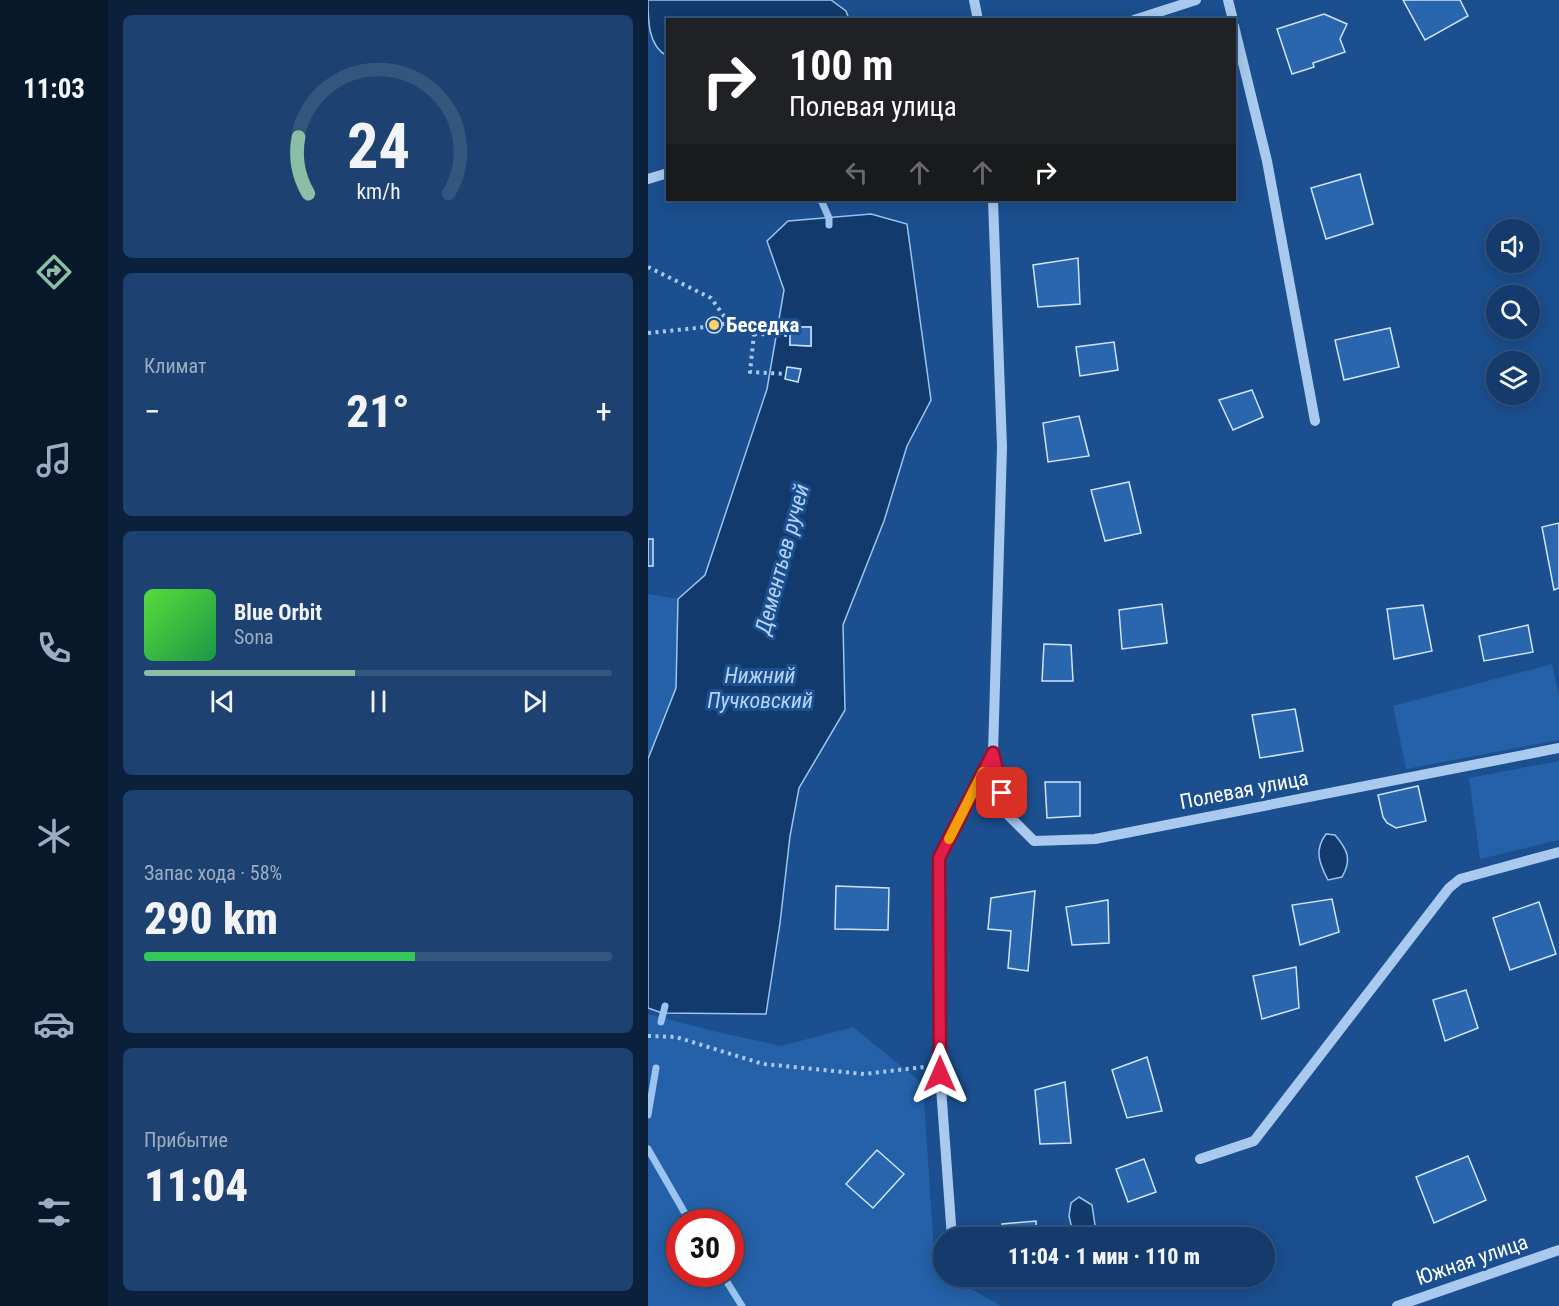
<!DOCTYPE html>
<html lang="ru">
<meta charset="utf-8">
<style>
body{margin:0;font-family:"Roboto Condensed",sans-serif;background:#1d4271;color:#f1f3f6;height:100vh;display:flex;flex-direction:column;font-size:22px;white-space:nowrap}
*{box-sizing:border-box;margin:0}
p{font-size:20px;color:#9dadc1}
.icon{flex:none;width:33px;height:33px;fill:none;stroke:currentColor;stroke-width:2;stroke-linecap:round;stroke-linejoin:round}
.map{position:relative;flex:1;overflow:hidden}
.sheet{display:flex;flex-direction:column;gap:15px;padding:15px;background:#0b203b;width:540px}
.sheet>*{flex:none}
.guide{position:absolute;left:18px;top:18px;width:570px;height:183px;border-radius:0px;box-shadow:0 3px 15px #0003,0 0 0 2px #33557e;background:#202124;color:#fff;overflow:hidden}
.fabs{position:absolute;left:838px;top:219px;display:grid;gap:12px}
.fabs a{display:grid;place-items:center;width:54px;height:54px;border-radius:50%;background:#143b6b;box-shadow:0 3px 15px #0003,0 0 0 2px #33557e;font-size:30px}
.speed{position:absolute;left:18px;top:1209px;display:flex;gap:12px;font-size:30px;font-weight:700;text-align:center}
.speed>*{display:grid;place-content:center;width:78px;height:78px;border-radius:50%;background:#143b6b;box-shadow:0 3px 15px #0003,0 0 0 2px #33557e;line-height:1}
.speed .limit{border:9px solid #d22;background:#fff;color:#111}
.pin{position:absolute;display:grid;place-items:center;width:51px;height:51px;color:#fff;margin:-26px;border-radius:12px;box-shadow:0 3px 9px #0006}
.me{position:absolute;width:66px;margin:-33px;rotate:0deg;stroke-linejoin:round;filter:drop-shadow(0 0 4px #0008)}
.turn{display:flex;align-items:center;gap:21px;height:126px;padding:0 24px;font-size:27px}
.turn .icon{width:78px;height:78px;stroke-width:2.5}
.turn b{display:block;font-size:42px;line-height:51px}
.lanes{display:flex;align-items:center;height:57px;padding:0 24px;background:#0003;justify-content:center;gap:30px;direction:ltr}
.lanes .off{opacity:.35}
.big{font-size:45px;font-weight:800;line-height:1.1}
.sheet .tile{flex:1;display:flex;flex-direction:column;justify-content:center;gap:9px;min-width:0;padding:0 21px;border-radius:9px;background:#1d4271}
.sheet .dial{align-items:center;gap:0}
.dial svg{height:156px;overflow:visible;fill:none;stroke:#33557e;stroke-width:7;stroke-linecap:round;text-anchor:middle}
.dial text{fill:#f1f3f6;stroke:none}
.song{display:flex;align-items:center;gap:18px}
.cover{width:72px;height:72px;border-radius:9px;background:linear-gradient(135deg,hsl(110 70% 55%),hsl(140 70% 35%))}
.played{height:6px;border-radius:3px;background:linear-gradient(90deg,#8abfa5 45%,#33557e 45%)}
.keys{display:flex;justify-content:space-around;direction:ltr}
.heat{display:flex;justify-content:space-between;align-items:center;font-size:33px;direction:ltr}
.charge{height:9px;border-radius:4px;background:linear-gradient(90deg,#34c759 58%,#33557e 0)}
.trip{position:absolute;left:285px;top:1227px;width:342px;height:60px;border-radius:30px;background:#143b6b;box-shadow:0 3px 15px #0003,0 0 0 2px #33557e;font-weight:800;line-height:60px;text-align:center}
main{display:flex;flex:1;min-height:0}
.tabs{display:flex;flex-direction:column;width:108px;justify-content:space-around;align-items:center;background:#08182b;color:#9dadc1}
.tabs .icon{width:42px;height:42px}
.tabs .active{color:#8abfa5}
.tabs b{font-size:27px;color:#f1f3f6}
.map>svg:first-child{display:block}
.green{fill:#2461a8;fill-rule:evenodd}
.water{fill:#123a6d;stroke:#9cc4f0;stroke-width:1.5;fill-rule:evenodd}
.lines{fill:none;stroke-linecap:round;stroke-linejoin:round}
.stream{stroke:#9cc4f0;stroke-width:7}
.building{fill:#2a66ad;stroke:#cfe3fa;stroke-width:1.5}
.path{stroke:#a9c9ee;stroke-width:4;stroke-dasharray:3 4.5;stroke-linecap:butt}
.minor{stroke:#a9c9ee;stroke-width:10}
.route-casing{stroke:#92132f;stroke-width:15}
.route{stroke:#e11d48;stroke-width:10}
.slow{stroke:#f59e0b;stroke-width:10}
.poi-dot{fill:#ffd166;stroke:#1b4f8f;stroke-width:2}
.labels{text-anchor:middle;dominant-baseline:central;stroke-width:6;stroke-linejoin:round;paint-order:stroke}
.poi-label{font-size:21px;font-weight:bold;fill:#fff;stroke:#1b4f8f;text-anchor:start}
.street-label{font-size:21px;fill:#fff;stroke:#1b4f8f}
.water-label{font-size:22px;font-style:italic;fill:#b5d3f5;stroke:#1b4f8f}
</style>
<main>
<nav class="tabs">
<b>11:03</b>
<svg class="icon active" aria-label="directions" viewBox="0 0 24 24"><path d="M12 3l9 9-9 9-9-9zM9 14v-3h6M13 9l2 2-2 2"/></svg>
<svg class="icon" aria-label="music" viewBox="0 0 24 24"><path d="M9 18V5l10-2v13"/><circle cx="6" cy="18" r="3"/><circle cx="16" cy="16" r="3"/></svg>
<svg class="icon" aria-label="phone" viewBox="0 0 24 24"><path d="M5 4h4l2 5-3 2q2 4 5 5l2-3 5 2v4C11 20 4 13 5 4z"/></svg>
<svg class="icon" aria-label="climate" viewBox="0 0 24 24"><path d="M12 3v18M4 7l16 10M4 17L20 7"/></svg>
<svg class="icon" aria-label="car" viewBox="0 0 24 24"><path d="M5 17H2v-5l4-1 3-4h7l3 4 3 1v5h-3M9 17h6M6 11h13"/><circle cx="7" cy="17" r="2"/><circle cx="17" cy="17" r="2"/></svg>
<svg class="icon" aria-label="filters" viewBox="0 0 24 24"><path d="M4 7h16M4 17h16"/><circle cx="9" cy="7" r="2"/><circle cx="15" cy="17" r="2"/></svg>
</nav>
<section class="sheet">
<div class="tile dial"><svg viewBox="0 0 100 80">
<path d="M14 69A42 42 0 1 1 86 69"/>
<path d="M14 69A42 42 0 0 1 9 40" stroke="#8abfa5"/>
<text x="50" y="56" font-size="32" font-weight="700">24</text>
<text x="50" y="72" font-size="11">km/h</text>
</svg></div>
<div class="tile"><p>Климат</p>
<div class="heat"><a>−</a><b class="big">21°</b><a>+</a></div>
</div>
<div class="tile">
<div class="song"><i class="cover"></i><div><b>Blue Orbit</b><p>Sona</p></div></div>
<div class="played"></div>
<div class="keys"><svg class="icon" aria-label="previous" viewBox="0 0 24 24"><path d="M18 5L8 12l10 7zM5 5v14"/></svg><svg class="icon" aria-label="pause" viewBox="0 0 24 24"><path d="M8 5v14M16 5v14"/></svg><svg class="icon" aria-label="next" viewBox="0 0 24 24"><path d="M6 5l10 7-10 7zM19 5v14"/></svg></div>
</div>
<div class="tile"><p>Запас хода · 58%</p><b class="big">290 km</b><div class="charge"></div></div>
<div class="tile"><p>Прибытие</p><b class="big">11:04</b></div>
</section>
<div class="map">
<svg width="911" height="1306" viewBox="0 0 911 1306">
<rect width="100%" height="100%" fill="#1b4f8f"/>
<!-- green -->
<g class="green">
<path d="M0 594 30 599 28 688 0 759Z"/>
<path d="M904 664 911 695V740L758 769 745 706Z"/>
<path d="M911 761V840L832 859 821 778Z"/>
<path d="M0 1014 74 1033 133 1046 205 1027 275 1084 287 1267 295 1273 296 1276 302 1277 353 1306H0ZM32 1222H82V1274H32Z"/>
</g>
<!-- water -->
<g class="water">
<path d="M0 0H183L198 11 201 19 20 20 19 56C0 46 0 20 0 0Z"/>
<path d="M223 214 259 224 283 400 259 446 236 521 195 625 197 710 151 788 142 836 132 923 118 1014 14 1013 0 1008V759L28 688 30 599 57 575 119 389 136 290 119 241 140 221ZM143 327H163V346L142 345Z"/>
<path d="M678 834 687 835C700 850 704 860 694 877L680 880C671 863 666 850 678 834Z"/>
<path d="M431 1197 444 1205 448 1232C439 1238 434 1239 425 1233L421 1216 423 1203Z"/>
</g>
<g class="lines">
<!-- stream -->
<g class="stream">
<path d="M173 200 181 218V225"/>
<path d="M13 1022 17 1006"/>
<path d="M0 1115 8 1068"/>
<path d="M0 1149 42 1222"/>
<path d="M74 1274 94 1306"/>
</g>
</g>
<!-- building -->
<g class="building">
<path d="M755 0H812L820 16 777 40Z"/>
<path d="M676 14 699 24 692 39 697 52 665 63 666 67 644 74 629 29Z"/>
<path d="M712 174 725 224 678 239 663 188Z"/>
<path d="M430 258 432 304 390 307 385 265Z"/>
<circle cx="66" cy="325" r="8"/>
<path d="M142 327H163V346L142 345Z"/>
<path d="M742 328 751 367 696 380 687 340Z"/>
<path d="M466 342 470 370 432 376 428 347Z"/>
<path d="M139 367 153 369 150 382 137 379Z"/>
<path d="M604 390 615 417 585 430 571 400Z"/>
<path d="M431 416 441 456 400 462 395 423Z"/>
<path d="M481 482 493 533 457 541 443 490Z"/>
<path d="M911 523V588L906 590 894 527Z"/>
<rect x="0" y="539" width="5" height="27"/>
<path d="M514 604 519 643 474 649 471 610Z"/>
<path d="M775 605 784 651 746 659 739 609Z"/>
<path d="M880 625 885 652 836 661 831 636Z"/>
<path d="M396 644 423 645 425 681H394Z"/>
<path d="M647 709 655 751 612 758 604 715Z"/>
<path d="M397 782H432V816L399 818Z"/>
<path d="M770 786 778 821 748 828 739 823 735 817 730 795Z"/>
<path d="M188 886 241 888 240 930 187 929Z"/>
<path d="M387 891 380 971 360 968 363 931 340 929 343 898Z"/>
<path d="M684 899 691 932 652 945 644 905Z"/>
<path d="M460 900 461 943 424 945 418 907Z"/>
<path d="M891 902 908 954 862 970 845 918Z"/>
<path d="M648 967 651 1008 614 1019 605 976Z"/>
<path d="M818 990 830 1028 797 1041 785 1000Z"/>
<path d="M499 1057 514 1111 479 1118 464 1070Z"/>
<path d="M417 1082 423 1143 392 1144 387 1090Z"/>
<path d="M229 1150 256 1174 225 1208 198 1184Z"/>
<path d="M820 1156 838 1200 786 1223 768 1177Z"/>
<path d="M496 1159 508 1192 480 1202 468 1169Z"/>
<path d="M388 1221 389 1238H356L354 1224Z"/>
</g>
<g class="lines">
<!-- path -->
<g class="path">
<path d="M0 267 63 298 81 323"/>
<path d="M74 324 99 323 106 334 102 372 138 374"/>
<path d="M0 333 58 327"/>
<path d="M106 334 142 335"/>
<path d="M0 1036 28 1037 115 1064 216 1074 276 1067"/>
</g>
<!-- minor -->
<g class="minor">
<path d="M326 0 330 20"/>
<path d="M580 0 585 20"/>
<path d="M486 20 548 0"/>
<path d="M586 26 619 161 667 421"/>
<path d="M0 179 20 173"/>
<path d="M345 753 358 813 386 841 447 839 911 748"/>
<path d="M552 1159 606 1141 801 888 812 879 911 852"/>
<path d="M304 1238 292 1074 291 858 345 753 354 447 345 200"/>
<path d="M749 1306 911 1250"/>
</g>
</g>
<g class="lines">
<!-- route casing -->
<g class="route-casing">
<path id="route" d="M292 1074 291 858 345 753 354 793"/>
</g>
<!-- route -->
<use href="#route" class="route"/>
<!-- slow -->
<path class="slow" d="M301 839 335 772"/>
</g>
<!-- markers -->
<circle class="poi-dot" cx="66" cy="325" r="6"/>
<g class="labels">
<!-- poi labels -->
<g class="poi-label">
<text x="78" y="325">Беседка</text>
</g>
<!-- street labels -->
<g class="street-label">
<text transform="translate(596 790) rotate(-11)">Полевая улица</text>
<text transform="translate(824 1260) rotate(-19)">Южная улица</text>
</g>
<!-- water labels -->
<g class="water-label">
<text transform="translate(134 559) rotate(-75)">Дементьев ручей</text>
<text x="112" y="675">Нижний<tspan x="112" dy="25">Пучковский</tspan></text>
</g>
</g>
</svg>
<div class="fabs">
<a><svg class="icon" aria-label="sound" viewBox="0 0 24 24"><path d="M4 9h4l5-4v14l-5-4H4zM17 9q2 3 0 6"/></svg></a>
<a><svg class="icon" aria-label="search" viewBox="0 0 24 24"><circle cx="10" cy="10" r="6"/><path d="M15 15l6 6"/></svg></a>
<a><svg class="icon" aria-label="layers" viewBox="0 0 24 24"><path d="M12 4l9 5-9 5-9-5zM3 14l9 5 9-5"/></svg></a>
</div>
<div class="speed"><div class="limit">30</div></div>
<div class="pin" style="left:354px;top:793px;background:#d93025"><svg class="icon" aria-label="arrive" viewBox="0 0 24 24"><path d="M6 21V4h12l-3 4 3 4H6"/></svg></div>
<svg class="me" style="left:292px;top:1074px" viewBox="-20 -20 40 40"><path d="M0-17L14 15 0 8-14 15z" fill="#e11d48" stroke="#fff" stroke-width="4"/></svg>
<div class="trip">11:04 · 1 мин · 110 m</div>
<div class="guide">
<div class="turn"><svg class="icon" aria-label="right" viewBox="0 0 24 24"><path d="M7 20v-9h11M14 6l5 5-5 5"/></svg><div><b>100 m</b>Полевая улица</div></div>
<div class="lanes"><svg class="icon off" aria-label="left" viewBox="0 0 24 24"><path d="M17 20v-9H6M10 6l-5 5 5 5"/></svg><svg class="icon off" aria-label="ahead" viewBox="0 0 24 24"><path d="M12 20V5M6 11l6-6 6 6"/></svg><svg class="icon off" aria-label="ahead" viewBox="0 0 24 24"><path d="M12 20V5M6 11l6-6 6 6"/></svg><svg class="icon" aria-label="right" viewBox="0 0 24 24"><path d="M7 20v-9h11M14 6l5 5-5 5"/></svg></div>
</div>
</div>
</main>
